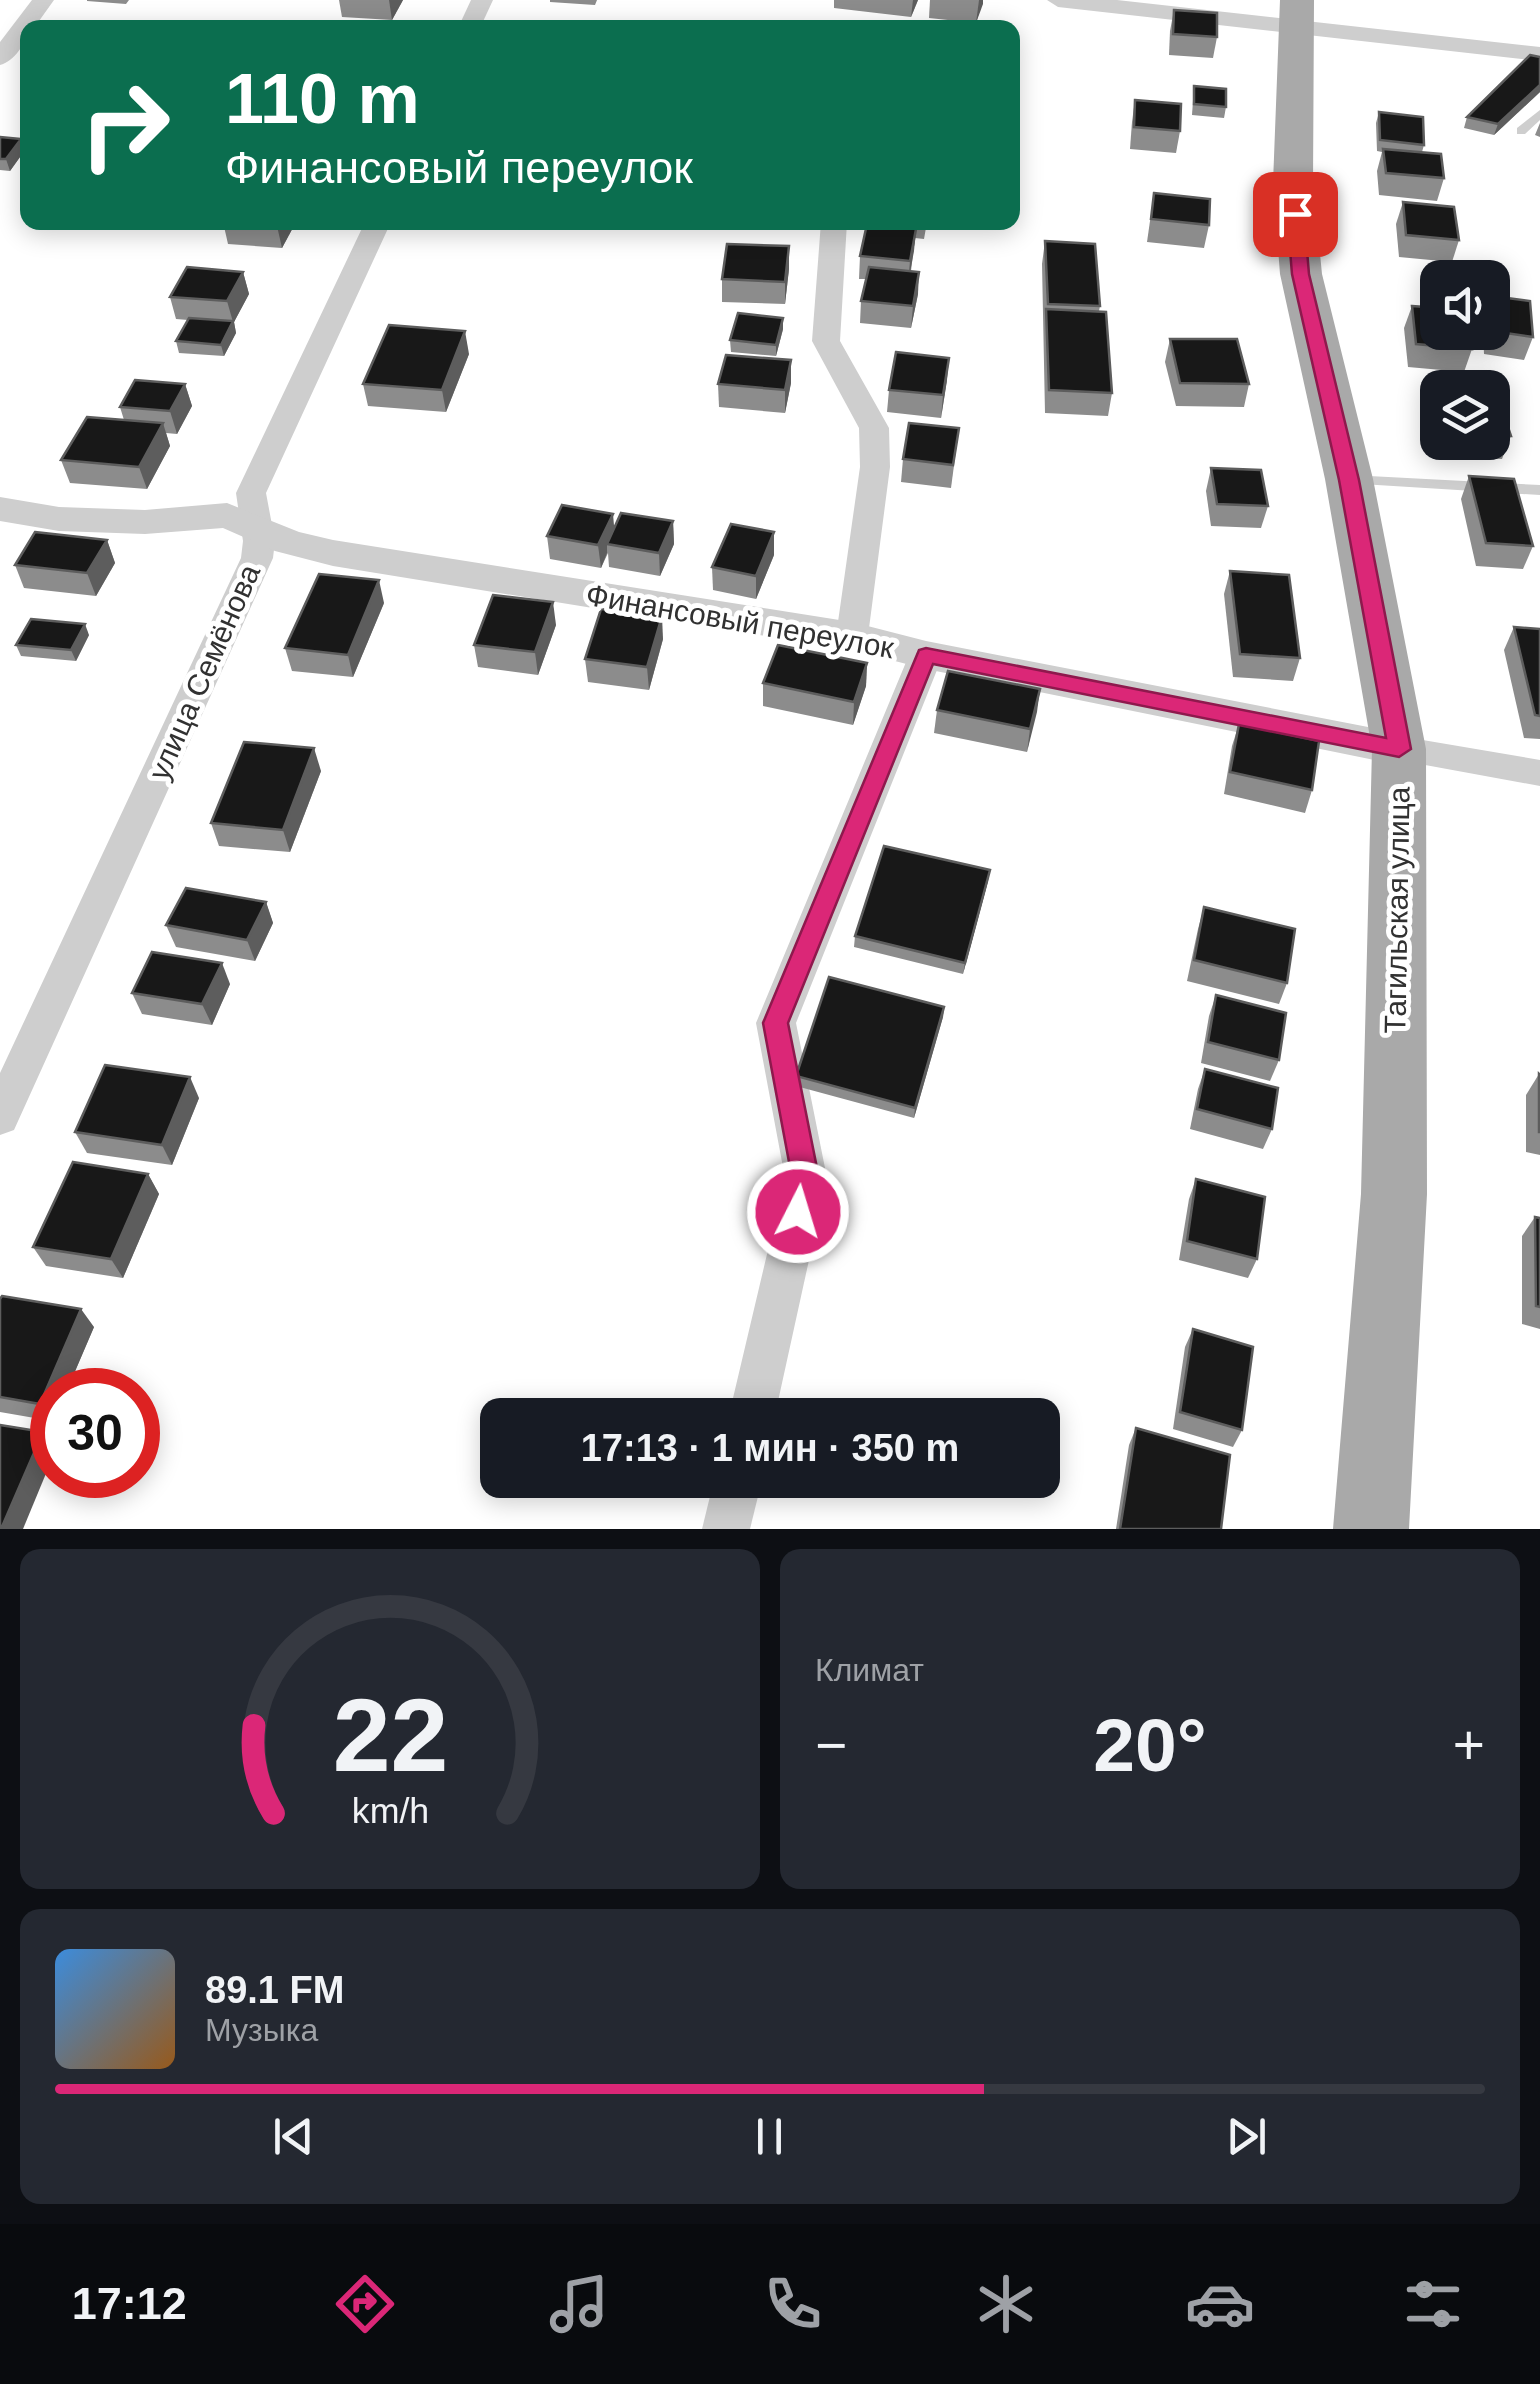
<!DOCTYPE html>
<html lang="ru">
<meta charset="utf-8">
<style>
body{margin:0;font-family:Helvetica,sans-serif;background:#242831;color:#f1f3f6;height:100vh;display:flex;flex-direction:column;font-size:38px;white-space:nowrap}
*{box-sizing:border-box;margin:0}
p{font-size:32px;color:#9ea1a6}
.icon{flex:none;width:55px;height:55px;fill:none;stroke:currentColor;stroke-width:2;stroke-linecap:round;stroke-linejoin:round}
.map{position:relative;height:1529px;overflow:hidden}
.side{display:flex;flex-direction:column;gap:20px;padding:20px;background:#0d0f14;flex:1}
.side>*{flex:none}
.hud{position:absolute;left:20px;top:20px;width:1000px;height:210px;border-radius:20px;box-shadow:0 5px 25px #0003;background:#0b6e4f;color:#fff;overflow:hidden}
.buttons{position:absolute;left:1420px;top:260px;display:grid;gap:20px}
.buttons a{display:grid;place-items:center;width:90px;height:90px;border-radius:20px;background:#171b24;box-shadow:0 5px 25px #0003;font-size:50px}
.speed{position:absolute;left:30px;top:1368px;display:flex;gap:20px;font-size:50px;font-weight:700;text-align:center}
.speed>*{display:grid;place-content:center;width:130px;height:130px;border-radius:50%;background:#171b24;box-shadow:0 5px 25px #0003;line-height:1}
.speed .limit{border:15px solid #d22;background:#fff;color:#111}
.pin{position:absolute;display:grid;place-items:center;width:85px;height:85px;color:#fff;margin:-42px;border-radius:20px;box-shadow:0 5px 15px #0006}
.me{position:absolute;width:110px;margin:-55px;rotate:5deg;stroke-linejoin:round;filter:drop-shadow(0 0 8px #0008)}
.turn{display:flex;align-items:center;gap:35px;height:210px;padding:0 40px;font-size:45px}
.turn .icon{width:130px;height:130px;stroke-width:2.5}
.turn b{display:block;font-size:70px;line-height:85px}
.big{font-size:75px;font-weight:700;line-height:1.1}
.side .widget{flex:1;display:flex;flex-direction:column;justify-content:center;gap:15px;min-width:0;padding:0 35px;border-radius:20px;background:#242831}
.side .dial{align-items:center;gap:0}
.dial svg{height:260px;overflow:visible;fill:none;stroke:#363941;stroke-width:7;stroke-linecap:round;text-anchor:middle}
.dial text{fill:#f1f3f6;stroke:none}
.song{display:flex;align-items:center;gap:30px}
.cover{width:120px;height:120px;border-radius:15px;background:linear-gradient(135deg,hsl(210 70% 55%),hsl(30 70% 35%))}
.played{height:10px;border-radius:5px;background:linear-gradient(90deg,#db2777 65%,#363941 65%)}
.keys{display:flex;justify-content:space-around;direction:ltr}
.heat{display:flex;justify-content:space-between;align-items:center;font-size:55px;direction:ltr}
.side .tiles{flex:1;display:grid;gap:20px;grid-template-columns:1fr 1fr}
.widget:last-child{grid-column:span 2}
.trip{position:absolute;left:480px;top:1398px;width:580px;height:100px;border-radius:20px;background:#171b24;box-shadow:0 5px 25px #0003;font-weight:700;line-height:100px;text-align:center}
.dock{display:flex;height:160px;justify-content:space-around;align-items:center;background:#090b0e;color:#9ea1a6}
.dock .icon{width:70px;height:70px}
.dock .active{color:#db2777}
.dock b{font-size:45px;color:#f1f3f6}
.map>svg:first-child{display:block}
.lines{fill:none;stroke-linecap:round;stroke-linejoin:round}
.service{fill:#cecece;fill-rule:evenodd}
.minor{fill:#cecece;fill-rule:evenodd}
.tertiary{fill:#cecece;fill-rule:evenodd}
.primary{fill:#a9a9a9;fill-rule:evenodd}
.wall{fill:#8c8c8c}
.shaded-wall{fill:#5d5d5d}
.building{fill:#181818;stroke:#5d5d5d;stroke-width:2.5}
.route{fill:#db2777;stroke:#8e194d;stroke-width:2.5}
.labels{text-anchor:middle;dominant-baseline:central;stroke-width:10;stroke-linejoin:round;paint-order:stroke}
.street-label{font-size:30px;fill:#313131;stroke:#fff}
</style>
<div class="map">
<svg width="1540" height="1529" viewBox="0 0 1540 1529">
<rect width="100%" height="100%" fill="#fff"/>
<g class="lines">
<!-- service -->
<g class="service">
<path d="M1540 110V120L1525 134H1517V128Z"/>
<path d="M1350 475 1540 485V495L1345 483 1342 480Z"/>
</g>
<!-- minor -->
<g class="minor">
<path d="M32 0H54L34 28H28C28 41 14 62 0 65V42Z"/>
<path d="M471 0H493L480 28H458Z"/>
<path d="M1047 0H1117L1540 47V61L1058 7Z"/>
<path d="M365 222H391L266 493 275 541 273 558 14 1130 0 1135V1073L241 558 243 541 236 493Z"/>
<path d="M821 222H847L840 341 889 428 890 467 868 636 864 644 852 648 840 644 836 636 860 467 859 428 812 341Z"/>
<path d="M926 643 938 647 943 655 796 1023 827 1178 775 1415H729L785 1178 756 1023 909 655 914 647Z"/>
<path d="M1399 736 1540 760V786L1387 758 1382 749 1387 740Z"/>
<path d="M714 1480H762L750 1529H702Z"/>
</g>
<!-- tertiary -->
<path class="tertiary" d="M0 497 59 507 145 510 227 503 299 532 333 540 852 622 926 641 1399 733 1414 738 1420 749 1414 760 1399 765 926 669 852 650 333 566 275 551 223 528 145 534 59 531 0 521Z"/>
<!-- primary -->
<path class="primary" d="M1280 0H1314L1313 183 1322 274 1373 479 1426 749 1427 1194 1409 1529H1333L1361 1194 1372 749 1325 479 1280 274 1273 183Z"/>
</g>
<!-- wall -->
<g class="wall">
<path d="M87 0H129L126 4 87 1Z"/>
<path d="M339 0H403L392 20 342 17Z"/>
<path d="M550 0H597L595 5 550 2Z"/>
<path d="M834 0H918L911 17 834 8Z"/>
<path d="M930 0H983L976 23 929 18Z"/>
<path d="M1174 10 1217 37 1213 58 1169 55 1170 31Z"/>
<path d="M1540 57V92L1494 135 1464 128 1467 117Z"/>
<path d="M1194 86 1226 107 1224 118 1192 115Z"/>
<path d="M1135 100 1180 131 1176 153 1130 149 1132 122Z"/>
<path d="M1379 112 1424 145 1422 152 1444 178 1437 201 1379 195 1377 171 1382 152 1377 151 1376 123Z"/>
<path d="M1540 123V137L1535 135Z"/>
<path d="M0 137 21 139 25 150 10 171 0 170Z"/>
<path d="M1154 193 1209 225 1204 248 1147 242Z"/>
<path d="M1403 202 1459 240 1452 262 1399 257 1396 224Z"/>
<path d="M223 222H296L282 248 228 244Z"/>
<path d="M638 222H686L684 230 638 227Z"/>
<path d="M876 222H927L924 239 915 238 911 271 918 294 911 328 860 323 861 301 866 279H859L860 256Z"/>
<path d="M1045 241 1100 306 1099 311 1112 393 1108 416 1045 413 1042 264Z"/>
<path d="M789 246V269L785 304 722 302V279Z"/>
<path d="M243 272 249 294 234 322 236 333 224 356 179 353 176 341 188 320 176 319 170 297Z"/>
<path d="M1492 296 1533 337 1524 360 1484 354 1483 332H1492Z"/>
<path d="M1412 306 1472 349 1464 372 1408 367 1404 328Z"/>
<path d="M783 329 776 356 731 352 730 340Z"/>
<path d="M1170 339 1249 384 1244 407 1176 406 1165 362Z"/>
<path d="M469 354 446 412 368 406 363 384Z"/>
<path d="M947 380 941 418 887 412 889 390Z"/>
<path d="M791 383 785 413 719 407 718 384Z"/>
<path d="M185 384 192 406 177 434 166 433 170 446 147 489 70 483 61 460 124 420 120 407Z"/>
<path d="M1437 392 1438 442H1492V394L1511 436 1502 459 1441 457 1429 415Z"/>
<path d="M959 428 951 488 901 482 903 459Z"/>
<path d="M1211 468 1268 506 1261 528 1211 526 1206 491Z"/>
<path d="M1469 476 1533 546 1523 569 1476 566 1461 499Z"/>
<path d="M673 521 674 544 660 576 609 567 608 553 601 568 550 559 547 536Z"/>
<path d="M107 540 115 563 96 596 24 588 15 565Z"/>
<path d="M774 555 756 599 713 590 712 567Z"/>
<path d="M1230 571 1300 658 1293 681 1233 677 1224 594Z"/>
<path d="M384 603 353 677 292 671 285 648Z"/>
<path d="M556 625 538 675 478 667 474 645Z"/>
<path d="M1514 627 1540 629V739L1524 738 1504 650Z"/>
<path d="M89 635 76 661 21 656 16 645Z"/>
<path d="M663 639 649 690 588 682 585 659Z"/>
<path d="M867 663 866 686 853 725 763 706V683Z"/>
<path d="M1040 689 1027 752 934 733 937 710Z"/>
<path d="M1239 724 1312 790 1305 813 1224 794 1232 746Z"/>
<path d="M321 771 290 852 219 846 211 823Z"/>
<path d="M988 881 963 974 854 947 855 936Z"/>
<path d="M266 902 273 923 255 961 176 947 166 925Z"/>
<path d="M1204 907 1287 983 1279 1004 1187 981 1198 929Z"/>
<path d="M230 984 212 1025 142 1014 132 993Z"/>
<path d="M1216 995 1279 1060 1270 1081 1201 1063 1209 1016Z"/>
<path d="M944 1007 943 1017 914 1118 796 1086V1076Z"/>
<path d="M1205 1069 1272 1129 1263 1149 1190 1129 1198 1089Z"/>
<path d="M1539 1074 1540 1075V1155L1526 1152V1095Z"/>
<path d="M199 1098 172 1165 87 1153 75 1132Z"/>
<path d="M148 1174 159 1194 123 1278 46 1266 33 1247Z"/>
<path d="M1196 1179 1257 1259 1248 1278 1179 1260 1189 1199Z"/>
<path d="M1535 1217 1540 1218V1329L1522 1324V1236Z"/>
<path d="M0 1299 94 1327 67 1390H52V1421L0 1412Z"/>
<path d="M1193 1329 1242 1430 1233 1447 1173 1429 1185 1347Z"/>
<path d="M1136 1428 1221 1529H1116L1129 1445Z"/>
</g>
<!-- shaded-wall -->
<g class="shaded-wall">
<path d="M389 0H403L392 20Z"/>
<path d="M913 0H918L911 17Z"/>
<path d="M979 0H983V4L976 23Z"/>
<path d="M1540 85V92L1494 135 1498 124Z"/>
<path d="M21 139 25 150 10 171 6 159Z"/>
<path d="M279 222H296L282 248 277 226Z"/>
<path d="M916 229 914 251 908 283 910 261Z"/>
<path d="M789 246V269L785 304V282Z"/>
<path d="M243 272 249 294 234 322 236 333 224 356 221 345 233 322 227 301Z"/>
<path d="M919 272 918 294 911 328 913 306Z"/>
<path d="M783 318V329L776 356V345Z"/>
<path d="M465 331 469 354 446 412 442 390Z"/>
<path d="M949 358 947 380 941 418 943 395Z"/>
<path d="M791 360V383L785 413V390Z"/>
<path d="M185 384 192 406 177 434 170 411Z"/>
<path d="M163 423 170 446 147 489 139 467Z"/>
<path d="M613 514 615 537 607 544V553L601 568 598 545Z"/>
<path d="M673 521 674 544 660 576 659 553Z"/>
<path d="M774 532V555L756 599V576Z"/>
<path d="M107 540 115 563 96 596 87 573Z"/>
<path d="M379 580 384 603 353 677 348 655Z"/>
<path d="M553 602 556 625 538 675 535 652Z"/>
<path d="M662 616 663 639 649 690 647 667Z"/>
<path d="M85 624 89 635 76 661 71 650Z"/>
<path d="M867 663 866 686 853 725 854 702Z"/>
<path d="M1040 689 1037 712 1027 752 1030 729Z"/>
<path d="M314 748 321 771 290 852 283 830Z"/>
<path d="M990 870 988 881 963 974 965 963Z"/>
<path d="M266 902 273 923 255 961 247 940Z"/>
<path d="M222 963 230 984 212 1025 202 1004Z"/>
<path d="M944 1007 943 1017 914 1118 915 1108Z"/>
<path d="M190 1077 199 1098 172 1165 162 1145Z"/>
<path d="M148 1174 159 1194 123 1278 111 1259Z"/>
<path d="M81 1309 94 1327 67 1390H52V1419L40 1404Z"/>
<path d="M43 1432 52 1444V1459L23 1529H1Z"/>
</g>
<!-- building -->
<g class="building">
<path d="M1174 10 1217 13V37L1173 34Z"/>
<path d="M1530 55 1540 57V85L1498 124 1467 117Z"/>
<path d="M1194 86 1226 89V107L1194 104Z"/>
<path d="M1135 100 1181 104 1180 131 1134 127Z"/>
<path d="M1379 112 1423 117 1424 145 1380 140Z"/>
<path d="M0 137 21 139 6 159H0Z"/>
<path d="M1383 149 1441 154 1444 178 1386 173Z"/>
<path d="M1154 193 1210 199 1209 225 1151 219Z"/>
<path d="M1403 202 1454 207 1459 240 1406 235Z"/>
<path d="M233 222H279L277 226Z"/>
<path d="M867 224 916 229 910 261 860 256Z"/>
<path d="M1045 241 1095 244 1100 306 1048 304Z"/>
<path d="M727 244 789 246 785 282 722 279Z"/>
<path d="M187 267 243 272 227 301 170 297Z"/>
<path d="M869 267 919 272 913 306 861 301Z"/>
<path d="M1492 296 1530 301 1533 337 1492 331Z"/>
<path d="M1412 306 1438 308V332H1470L1472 349 1416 344Z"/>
<path d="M1046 309 1106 312 1112 393 1049 390Z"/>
<path d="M738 313 783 318 776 345 730 340Z"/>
<path d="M189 318 233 321 221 345 176 341Z"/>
<path d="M389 325 465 331 442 390 363 384Z"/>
<path d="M1170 339H1237L1249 384 1180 383Z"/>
<path d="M896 352 949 358 943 395 889 390Z"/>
<path d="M726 355 791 360 785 390 718 384Z"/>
<path d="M135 380 185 384 170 411 120 407Z"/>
<path d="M1492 394H1497L1511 436H1492Z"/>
<path d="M87 417 163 423 139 467 61 460Z"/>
<path d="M909 423 959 428 953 465 903 459Z"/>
<path d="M1211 468 1261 470 1268 506 1217 504Z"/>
<path d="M1469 476 1514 479 1533 546 1486 543Z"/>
<path d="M562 505 613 514 598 545 547 536Z"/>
<path d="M621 513 673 521 659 553 607 544Z"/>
<path d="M731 524 774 532 756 576 712 567Z"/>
<path d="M35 532 107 540 87 573 15 565Z"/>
<path d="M1230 571 1289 575 1300 658 1240 654Z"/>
<path d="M319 574 379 580 348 655 285 648Z"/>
<path d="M493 595 553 602 535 652 474 645Z"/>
<path d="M601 609 662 616 647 667 585 659Z"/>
<path d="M31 619 85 624 71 650 16 645Z"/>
<path d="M1514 627 1540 629V716L1535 715Z"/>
<path d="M778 645 867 663 854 702 763 683Z"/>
<path d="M948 671 1040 689 1030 729 937 710Z"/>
<path d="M1239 724 1319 741 1312 790 1230 772Z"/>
<path d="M244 742 314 748 283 830 211 823Z"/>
<path d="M884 846 990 870 965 963 855 936Z"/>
<path d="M186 888 266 902 247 940 166 925Z"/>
<path d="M1204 907 1295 929 1287 983 1194 960Z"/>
<path d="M152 952 222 963 202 1004 132 993Z"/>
<path d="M829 977 944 1007 915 1108 796 1076Z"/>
<path d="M1216 995 1286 1013 1279 1060 1208 1042Z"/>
<path d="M105 1065 190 1077 162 1145 75 1132Z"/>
<path d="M1205 1069 1278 1088 1272 1129 1197 1109Z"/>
<path d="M1539 1074 1540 1075V1132H1539Z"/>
<path d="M73 1162 148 1174 111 1259 33 1247Z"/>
<path d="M1196 1179 1265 1197 1257 1259 1187 1241Z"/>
<path d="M1535 1217 1540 1218V1307L1536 1306Z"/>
<path d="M2 1296 81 1309 40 1404 0 1397V1299Z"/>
<path d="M1193 1329 1253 1347 1242 1430 1180 1412Z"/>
<path d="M0 1425 43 1432 1 1529H0Z"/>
<path d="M1136 1428 1230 1455 1221 1529H1120Z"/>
</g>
<!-- route -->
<path class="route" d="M1295 209 1304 214 1309 274 1359 480 1411 749 1399 757 933 664 788 1023 819 1178 808 1221 798 1225 788 1221 784 1212 792 1178 763 1023 919 650 926 648 1386 738 1339 480 1292 274 1287 214Z"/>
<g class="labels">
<!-- street labels -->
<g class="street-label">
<text transform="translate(740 621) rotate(10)">Финансовый переулок</text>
<text transform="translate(204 672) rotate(-66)">улица Семёнова</text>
<text transform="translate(1397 910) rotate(-89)">Тагильская улица</text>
</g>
</g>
</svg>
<div class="buttons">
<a><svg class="icon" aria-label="sound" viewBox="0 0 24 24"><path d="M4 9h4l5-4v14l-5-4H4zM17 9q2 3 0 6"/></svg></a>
<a><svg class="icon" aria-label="layers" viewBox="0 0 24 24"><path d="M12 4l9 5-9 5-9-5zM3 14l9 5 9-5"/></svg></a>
</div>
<div class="speed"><div class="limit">30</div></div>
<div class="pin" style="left:1295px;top:214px;background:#d93025"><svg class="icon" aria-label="arrive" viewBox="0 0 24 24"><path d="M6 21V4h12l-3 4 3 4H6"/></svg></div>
<svg class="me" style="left:798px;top:1212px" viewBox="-20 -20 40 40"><circle r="17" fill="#db2777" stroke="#fff" stroke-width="3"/><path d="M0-11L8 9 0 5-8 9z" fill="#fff"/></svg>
<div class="trip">17:13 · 1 мин · 350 m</div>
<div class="hud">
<div class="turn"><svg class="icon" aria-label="right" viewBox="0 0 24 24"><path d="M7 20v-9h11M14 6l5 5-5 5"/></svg><div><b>110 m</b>Финансовый переулок</div></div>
</div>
</div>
<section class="side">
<div class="tiles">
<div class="widget dial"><svg viewBox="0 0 100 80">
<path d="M14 69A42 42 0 1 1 86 69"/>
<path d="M14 69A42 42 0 0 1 8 42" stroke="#db2777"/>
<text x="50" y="56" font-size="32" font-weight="700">22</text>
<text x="50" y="72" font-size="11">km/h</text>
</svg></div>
<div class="widget"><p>Климат</p>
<div class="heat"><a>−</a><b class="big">20°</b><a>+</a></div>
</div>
<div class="widget">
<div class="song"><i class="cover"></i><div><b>89.1 FM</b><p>Музыка</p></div></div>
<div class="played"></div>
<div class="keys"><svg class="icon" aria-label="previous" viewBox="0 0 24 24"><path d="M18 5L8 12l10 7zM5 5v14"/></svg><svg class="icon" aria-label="pause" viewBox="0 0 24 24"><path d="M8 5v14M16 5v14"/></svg><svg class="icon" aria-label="next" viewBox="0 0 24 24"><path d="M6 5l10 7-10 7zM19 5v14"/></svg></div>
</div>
</div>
</section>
<nav class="dock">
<b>17:12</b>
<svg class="icon active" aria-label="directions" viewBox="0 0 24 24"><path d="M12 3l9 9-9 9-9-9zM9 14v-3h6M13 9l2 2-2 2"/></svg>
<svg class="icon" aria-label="music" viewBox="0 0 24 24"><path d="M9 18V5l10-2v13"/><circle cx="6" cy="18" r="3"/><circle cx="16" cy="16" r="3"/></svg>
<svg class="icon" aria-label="phone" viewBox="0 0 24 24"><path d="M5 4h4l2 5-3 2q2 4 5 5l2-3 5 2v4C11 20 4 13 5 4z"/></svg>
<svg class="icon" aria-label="climate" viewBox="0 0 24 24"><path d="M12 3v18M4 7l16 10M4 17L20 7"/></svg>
<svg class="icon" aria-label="car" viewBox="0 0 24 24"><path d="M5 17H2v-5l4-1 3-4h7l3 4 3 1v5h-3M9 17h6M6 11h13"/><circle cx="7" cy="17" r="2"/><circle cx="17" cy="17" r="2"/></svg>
<svg class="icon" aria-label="filters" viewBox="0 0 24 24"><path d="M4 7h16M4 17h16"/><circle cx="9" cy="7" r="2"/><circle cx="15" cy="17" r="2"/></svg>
</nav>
